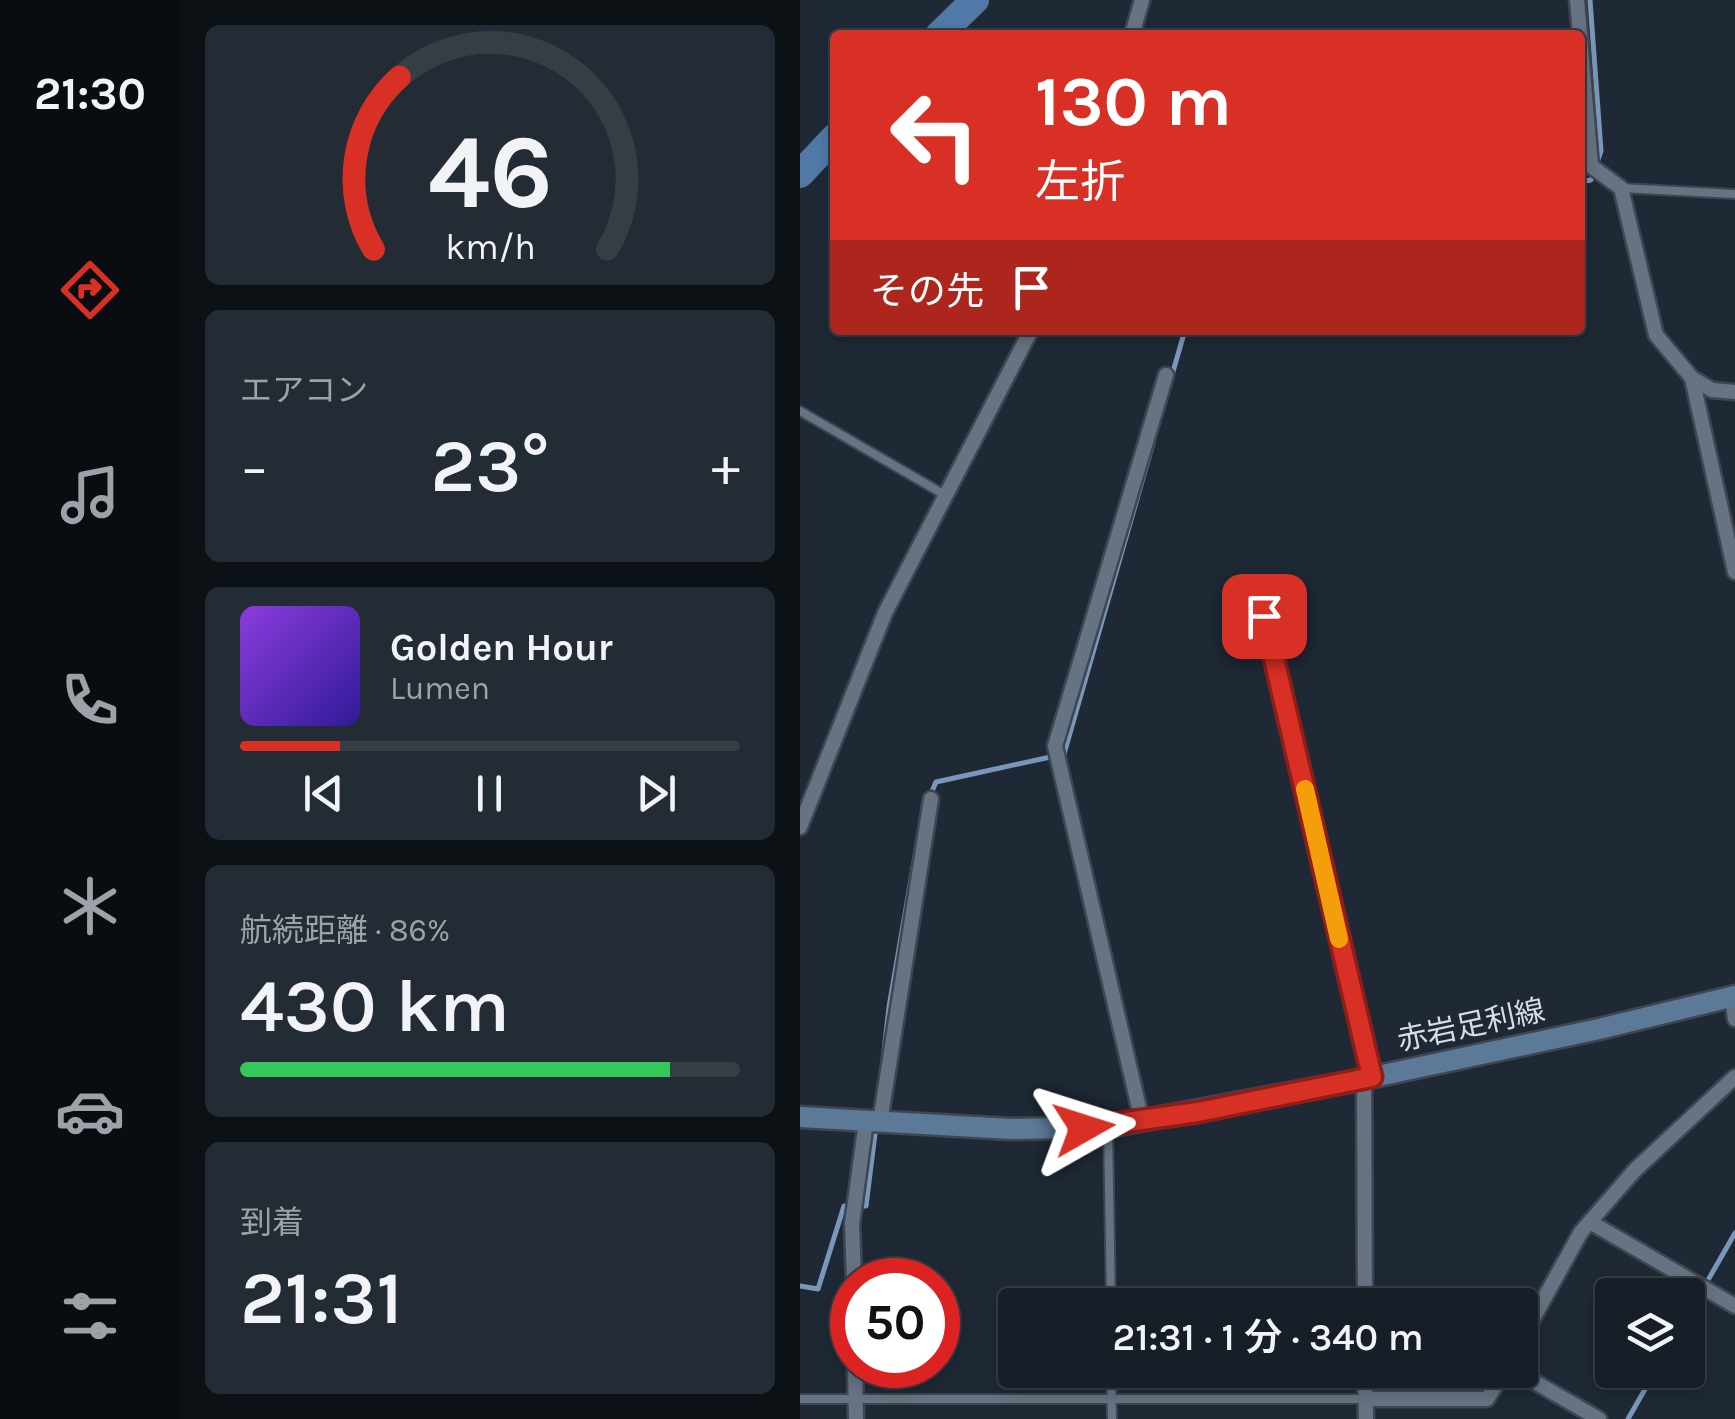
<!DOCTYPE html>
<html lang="ja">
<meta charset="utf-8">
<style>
body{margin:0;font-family:Karla,"Noto Sans JP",sans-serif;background:#232c34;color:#f1f3f6;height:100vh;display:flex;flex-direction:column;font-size:38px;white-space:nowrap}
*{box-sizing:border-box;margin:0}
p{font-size:32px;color:#9ea2a8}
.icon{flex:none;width:55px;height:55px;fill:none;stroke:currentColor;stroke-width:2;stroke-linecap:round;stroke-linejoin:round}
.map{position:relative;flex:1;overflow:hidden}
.panel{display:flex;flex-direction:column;gap:25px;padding:25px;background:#0c1116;width:620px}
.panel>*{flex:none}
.top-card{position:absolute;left:30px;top:30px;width:755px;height:305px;border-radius:10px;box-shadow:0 5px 15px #0003,0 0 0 2px #353d45;background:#d93025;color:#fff;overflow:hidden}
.controls{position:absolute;left:795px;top:1278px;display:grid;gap:20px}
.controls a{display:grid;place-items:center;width:110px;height:110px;border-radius:10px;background:#161f28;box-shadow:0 5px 15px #0003,0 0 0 2px #353d45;font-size:50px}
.speed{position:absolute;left:30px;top:1258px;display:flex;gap:20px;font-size:50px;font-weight:700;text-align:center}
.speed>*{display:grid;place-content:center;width:130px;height:130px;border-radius:50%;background:#161f28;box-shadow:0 5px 15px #0003,0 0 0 2px #353d45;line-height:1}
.speed .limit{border:15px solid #d22;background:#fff;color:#111}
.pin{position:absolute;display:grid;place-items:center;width:85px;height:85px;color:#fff;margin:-42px;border-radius:20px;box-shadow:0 5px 15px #0006}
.me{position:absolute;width:110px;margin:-55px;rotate:84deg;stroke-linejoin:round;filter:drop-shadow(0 0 8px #0008)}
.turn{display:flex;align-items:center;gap:35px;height:210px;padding:0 40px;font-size:45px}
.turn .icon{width:130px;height:130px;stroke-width:2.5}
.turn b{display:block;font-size:70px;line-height:85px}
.then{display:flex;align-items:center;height:95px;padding:0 40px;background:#0003;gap:20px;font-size:38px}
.big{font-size:75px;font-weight:600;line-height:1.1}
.panel .card{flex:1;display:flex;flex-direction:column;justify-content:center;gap:15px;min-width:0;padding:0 35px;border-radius:15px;background:#232c34}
.panel .dial{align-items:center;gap:0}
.dial svg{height:260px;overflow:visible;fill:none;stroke:#353d45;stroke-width:7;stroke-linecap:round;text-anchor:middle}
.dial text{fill:#f1f3f6;stroke:none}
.song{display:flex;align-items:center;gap:30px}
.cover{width:120px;height:120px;border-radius:15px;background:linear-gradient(135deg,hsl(270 70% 55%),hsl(250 70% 35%))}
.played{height:10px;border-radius:5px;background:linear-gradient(90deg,#d93025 20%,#353d45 20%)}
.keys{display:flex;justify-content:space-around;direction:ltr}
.heat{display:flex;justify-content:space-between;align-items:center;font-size:55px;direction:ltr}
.charge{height:15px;border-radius:8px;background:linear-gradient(90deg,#34c759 86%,#353d45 0)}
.trip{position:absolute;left:198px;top:1288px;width:540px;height:100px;border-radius:10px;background:#161f28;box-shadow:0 5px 15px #0003,0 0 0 2px #353d45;font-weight:600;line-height:100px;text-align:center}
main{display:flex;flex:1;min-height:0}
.dock{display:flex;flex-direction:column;width:180px;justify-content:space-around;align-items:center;background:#090c10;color:#9ea2a8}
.dock .icon{width:70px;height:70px}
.dock .selected{color:#d93025}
.dock b{font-size:45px;color:#f1f3f6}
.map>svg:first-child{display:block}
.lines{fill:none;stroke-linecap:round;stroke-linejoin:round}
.stream{stroke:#7897ba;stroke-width:5}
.river{stroke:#5079a7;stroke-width:28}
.service-casing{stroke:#3e4651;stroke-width:12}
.minor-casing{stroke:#3e4651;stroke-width:19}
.secondary-casing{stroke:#3e4651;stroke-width:25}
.service{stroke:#667382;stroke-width:8}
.minor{stroke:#667382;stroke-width:14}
.secondary{stroke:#5d7998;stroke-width:20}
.route-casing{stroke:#8d1f18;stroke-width:25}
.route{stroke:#d93025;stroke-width:18}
.slow{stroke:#f59e0b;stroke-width:18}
.labels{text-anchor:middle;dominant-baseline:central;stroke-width:10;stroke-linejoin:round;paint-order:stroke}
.street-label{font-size:30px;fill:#d6dde5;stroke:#1e2935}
</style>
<main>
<nav class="dock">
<b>21:30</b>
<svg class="icon selected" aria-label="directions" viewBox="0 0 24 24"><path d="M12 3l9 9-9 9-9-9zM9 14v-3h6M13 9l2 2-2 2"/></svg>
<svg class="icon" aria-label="music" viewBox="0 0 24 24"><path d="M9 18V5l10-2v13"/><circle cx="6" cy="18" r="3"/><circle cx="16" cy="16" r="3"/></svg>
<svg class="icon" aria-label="phone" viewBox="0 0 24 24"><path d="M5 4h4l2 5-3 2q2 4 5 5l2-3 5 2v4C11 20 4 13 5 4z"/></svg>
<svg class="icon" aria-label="climate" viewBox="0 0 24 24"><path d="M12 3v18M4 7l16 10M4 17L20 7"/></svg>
<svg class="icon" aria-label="car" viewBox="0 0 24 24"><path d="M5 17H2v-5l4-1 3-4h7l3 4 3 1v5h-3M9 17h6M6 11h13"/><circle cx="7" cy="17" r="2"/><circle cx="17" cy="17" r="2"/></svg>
<svg class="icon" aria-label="filters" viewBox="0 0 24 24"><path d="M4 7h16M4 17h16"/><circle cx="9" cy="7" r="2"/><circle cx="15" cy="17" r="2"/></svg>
</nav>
<section class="panel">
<div class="card dial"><svg viewBox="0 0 100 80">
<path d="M14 69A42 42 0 1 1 86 69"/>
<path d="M14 69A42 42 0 0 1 22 16" stroke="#d93025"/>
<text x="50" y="56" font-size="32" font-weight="700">46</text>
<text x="50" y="72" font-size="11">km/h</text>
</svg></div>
<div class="card"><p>エアコン</p>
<div class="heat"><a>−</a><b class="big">23°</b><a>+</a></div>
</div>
<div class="card">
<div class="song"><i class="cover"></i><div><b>Golden Hour</b><p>Lumen</p></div></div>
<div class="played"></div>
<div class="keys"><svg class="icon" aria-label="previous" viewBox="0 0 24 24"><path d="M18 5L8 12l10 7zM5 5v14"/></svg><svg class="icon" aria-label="pause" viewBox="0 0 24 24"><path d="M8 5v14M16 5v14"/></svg><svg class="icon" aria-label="next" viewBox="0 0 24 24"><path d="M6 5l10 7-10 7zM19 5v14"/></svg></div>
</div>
<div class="card"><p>航続距離 · 86%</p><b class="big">430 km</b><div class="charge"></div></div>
<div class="card"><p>到着</p><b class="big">21:31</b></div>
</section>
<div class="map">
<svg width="935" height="1419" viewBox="0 0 935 1419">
<rect width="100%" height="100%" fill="#1e2935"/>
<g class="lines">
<!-- stream -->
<g class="stream">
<path d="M780 182 791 180 801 151 790 0"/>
<path d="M372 375 385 330"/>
<path d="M130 796 136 782 264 754 353 443"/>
<path d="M83 1061 89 1007 123 810"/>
<path d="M0 1286 18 1289 44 1206H66L76 1126"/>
<path d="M888 1315 935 1233"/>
<path d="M828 1419 856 1370"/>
</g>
<!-- river -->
<g class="river">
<path d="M139 35 175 0"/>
<path d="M0 174 35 137"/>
</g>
<!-- service casing -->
<g class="service-casing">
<g id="service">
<path d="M821 188 935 194"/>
<path d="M0 411 145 495"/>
<path d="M308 1127 311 1305"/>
<path d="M311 1370 312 1419"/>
<path d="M0 1399H565"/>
</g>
</g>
<!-- minor casing -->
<g class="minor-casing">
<g id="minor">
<path d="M777 0 791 166 821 188 856 335 892 378 912 390 935 392"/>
<path d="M332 35 342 0"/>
<path d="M892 378 935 572"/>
<path d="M464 616 572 1077"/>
<path d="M0 827 85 613 231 330"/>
<path d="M932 996 935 1019"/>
<path d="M564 1079 565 1305"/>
<path d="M342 1121 255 746 366 375"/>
<path d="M80 1122 131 799"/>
<path d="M790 1222 935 1306"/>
<path d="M54 1280 52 1224 66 1121"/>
<path d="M720 1342 781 1232 835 1170 935 1077"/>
<path d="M55 1365 56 1419"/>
<path d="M565 1370 566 1419"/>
<path d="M714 1370 799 1419"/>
<path d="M565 1399H687L705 1370"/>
</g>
</g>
<!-- secondary casing -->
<g class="secondary-casing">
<path id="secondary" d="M0 1117 211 1129 308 1127 564 1079 799 1029 935 996"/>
</g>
<!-- service -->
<use href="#service" class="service"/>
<!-- minor -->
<use href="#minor" class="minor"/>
<!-- secondary -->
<use href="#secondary" class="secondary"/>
</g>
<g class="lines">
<!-- route casing -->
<g class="route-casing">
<path id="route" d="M284 1128 398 1112 572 1077 464 616"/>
</g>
<!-- route -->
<use href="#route" class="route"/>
<!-- slow -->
<path class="slow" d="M505 789 539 939"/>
</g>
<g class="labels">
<!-- street labels -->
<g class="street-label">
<text transform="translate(671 1025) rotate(-12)">赤岩足利線</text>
</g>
</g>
</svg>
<div class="controls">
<a><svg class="icon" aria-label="layers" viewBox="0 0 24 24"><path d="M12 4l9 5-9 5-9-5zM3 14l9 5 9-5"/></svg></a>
</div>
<div class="speed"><div class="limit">50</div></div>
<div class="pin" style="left:464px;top:616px;background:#d93025"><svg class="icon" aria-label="arrive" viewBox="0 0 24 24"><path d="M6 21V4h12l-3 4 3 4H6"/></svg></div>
<svg class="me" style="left:284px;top:1128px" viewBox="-20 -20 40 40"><path d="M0-17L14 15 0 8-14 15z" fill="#d93025" stroke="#fff" stroke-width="4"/></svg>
<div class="trip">21:31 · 1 分 · 340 m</div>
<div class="top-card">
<div class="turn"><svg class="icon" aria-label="left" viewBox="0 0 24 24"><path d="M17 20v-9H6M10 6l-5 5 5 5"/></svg><div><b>130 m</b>左折</div></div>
<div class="then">その先<svg class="icon" aria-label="arrive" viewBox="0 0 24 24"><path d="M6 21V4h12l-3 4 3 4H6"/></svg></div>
</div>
</div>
</main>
